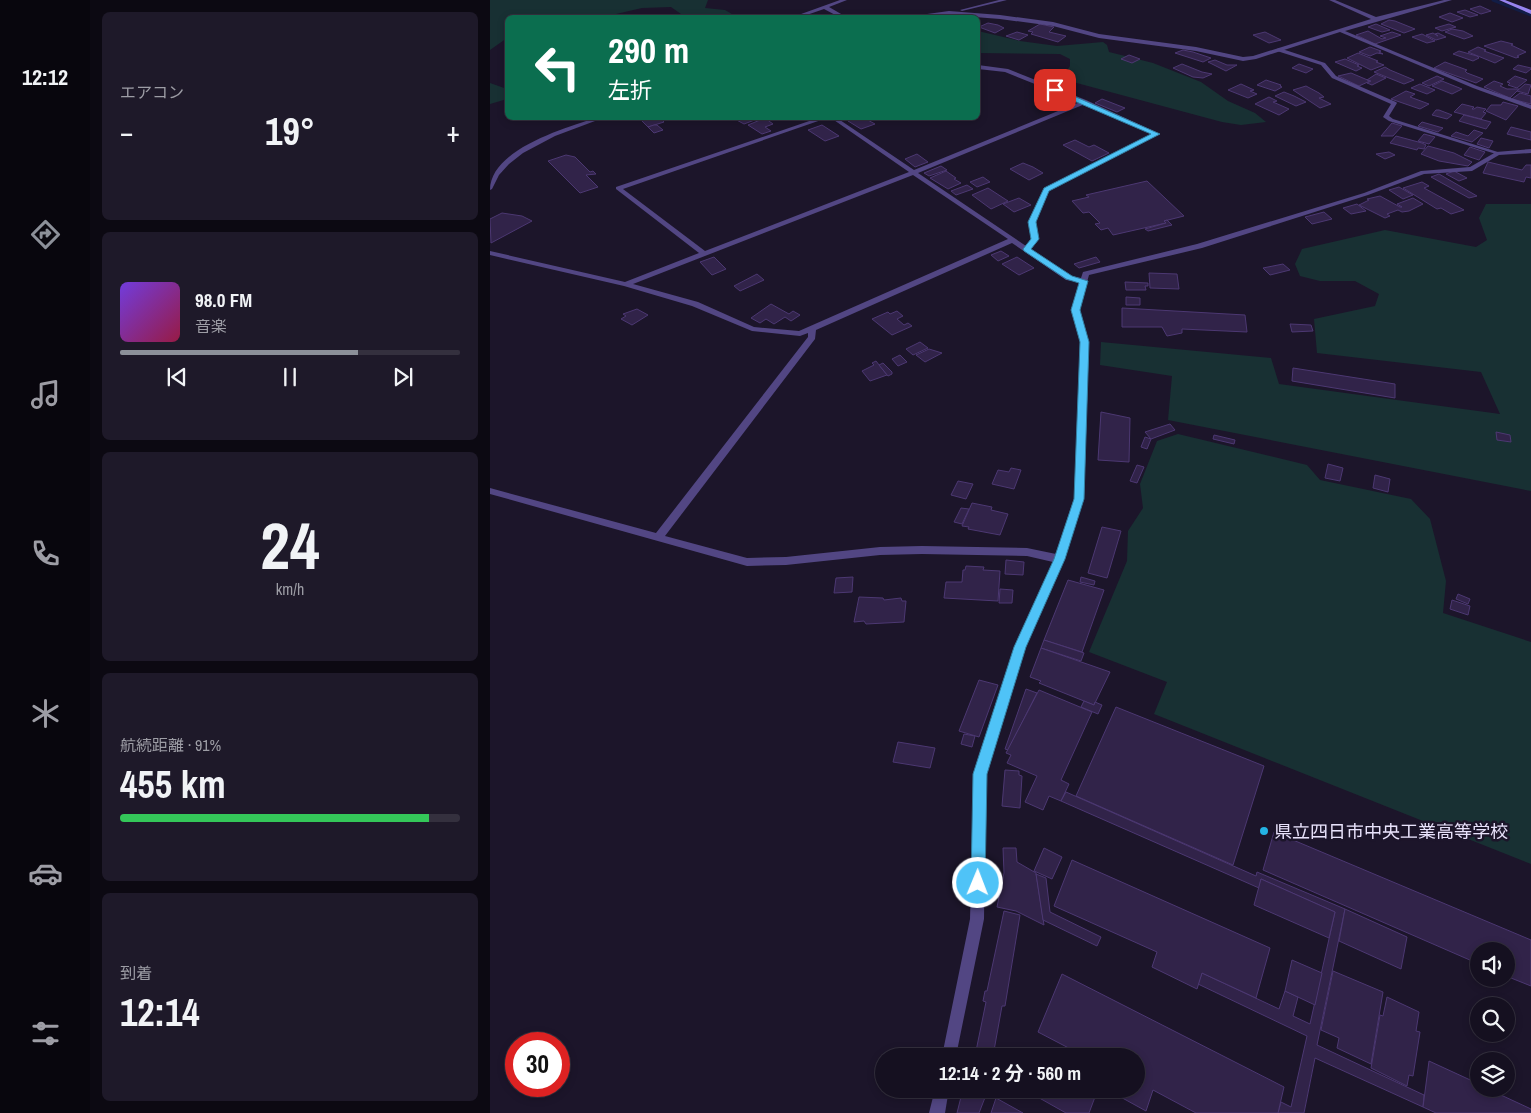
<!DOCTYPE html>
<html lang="ja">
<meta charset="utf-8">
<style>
body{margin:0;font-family:"Archivo Narrow","Noto Sans JP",sans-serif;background:#1e1929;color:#f1f3f6;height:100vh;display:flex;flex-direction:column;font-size:19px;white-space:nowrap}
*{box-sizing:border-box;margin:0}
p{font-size:16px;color:#9d9da5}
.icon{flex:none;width:28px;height:28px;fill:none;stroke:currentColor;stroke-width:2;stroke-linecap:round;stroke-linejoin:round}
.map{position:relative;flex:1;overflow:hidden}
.drawer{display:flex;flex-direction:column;gap:12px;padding:12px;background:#0c0912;width:400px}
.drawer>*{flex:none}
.guide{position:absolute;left:15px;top:15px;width:475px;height:105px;border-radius:8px;box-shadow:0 2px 8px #0003,0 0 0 1px #34303e;background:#0b6e4f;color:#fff;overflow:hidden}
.fabs{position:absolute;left:980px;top:942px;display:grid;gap:10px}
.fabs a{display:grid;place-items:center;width:45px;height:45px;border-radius:50%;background:#151020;box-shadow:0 2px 8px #0003,0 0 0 1px #34303e;font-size:25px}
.speed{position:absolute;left:15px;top:1032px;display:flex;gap:10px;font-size:25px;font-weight:700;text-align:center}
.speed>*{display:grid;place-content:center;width:65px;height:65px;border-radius:50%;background:#151020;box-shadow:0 2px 8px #0003,0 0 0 1px #34303e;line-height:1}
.speed .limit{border:8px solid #d22;background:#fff;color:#111}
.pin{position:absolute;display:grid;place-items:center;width:42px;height:42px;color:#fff;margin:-21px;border-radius:10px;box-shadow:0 2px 8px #0006}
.me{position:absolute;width:55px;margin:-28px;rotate:1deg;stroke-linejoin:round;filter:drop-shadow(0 0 4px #0008)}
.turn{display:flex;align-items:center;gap:18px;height:105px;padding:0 20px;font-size:22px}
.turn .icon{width:65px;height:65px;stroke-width:2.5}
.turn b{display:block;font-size:35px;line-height:42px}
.big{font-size:38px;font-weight:700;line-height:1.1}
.drawer .tile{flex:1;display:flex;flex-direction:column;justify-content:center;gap:8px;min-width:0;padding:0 18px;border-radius:8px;background:#1e1929}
.drawer .dial{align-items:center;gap:0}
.dial b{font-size:65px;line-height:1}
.song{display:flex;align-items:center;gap:15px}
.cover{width:60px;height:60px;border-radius:8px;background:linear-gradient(135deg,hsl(260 70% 55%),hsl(340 70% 35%))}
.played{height:5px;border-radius:2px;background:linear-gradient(90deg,#8c9099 70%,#34303e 70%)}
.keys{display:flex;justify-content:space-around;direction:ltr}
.heat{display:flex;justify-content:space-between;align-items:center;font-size:28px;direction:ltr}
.charge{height:8px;border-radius:4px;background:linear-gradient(90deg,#34c759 91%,#34303e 0)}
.trip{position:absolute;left:385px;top:1048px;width:270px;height:50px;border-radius:25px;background:#151020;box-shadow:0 2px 8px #0003,0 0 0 1px #34303e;font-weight:700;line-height:50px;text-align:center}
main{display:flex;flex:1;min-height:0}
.tab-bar{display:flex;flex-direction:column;width:90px;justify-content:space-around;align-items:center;background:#08060d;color:#9d9da5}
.tab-bar .icon{width:35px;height:35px}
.tab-bar .current{color:#8c9099}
.tab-bar b{font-size:22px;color:#f1f3f6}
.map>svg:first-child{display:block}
.green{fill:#183033}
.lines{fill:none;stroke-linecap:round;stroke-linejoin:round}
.stream{stroke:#121d46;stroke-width:3}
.building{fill:#312349;stroke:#4c3872}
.lane{fill:#524683;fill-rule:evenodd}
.street{fill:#524683;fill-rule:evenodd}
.secondary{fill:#9784f0;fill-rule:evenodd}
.route{fill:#4fc3f7;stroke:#337fa1}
.poi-dot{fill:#24b3e4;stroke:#1c152a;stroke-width:2}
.labels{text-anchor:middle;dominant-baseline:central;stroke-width:5;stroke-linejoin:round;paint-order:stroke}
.near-poi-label{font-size:18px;fill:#e8e2fb;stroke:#1c152a;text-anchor:start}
</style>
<main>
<nav class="tab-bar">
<b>12:12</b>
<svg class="icon current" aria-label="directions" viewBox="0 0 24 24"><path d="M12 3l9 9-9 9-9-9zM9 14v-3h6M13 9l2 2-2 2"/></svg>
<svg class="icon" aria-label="music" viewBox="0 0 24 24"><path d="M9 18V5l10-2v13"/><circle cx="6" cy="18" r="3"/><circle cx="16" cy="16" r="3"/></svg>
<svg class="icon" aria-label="phone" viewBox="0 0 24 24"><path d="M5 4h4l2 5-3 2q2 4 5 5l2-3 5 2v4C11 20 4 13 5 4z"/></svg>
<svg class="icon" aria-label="climate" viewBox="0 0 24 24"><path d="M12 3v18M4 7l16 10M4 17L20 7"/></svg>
<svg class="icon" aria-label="car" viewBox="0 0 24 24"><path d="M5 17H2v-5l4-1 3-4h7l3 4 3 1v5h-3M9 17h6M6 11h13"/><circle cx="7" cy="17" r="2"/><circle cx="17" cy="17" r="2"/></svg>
<svg class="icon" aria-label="filters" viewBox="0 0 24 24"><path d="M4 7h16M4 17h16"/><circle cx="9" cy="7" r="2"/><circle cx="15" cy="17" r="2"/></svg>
</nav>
<section class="drawer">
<div class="tile"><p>エアコン</p>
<div class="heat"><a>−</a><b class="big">19°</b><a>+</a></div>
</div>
<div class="tile">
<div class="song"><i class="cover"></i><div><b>98.0 FM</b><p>音楽</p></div></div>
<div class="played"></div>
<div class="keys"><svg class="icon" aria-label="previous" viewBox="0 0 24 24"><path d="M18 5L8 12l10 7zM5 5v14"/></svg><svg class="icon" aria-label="pause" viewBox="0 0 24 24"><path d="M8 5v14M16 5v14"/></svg><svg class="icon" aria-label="next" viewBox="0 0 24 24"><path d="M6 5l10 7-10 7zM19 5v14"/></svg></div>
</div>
<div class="tile dial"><b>24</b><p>km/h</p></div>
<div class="tile"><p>航続距離 · 91%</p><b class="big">455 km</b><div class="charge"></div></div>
<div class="tile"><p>到着</p><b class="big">12:14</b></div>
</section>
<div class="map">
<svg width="1041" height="1113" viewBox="0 0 1041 1113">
<rect width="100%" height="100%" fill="#1c152a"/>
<!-- green -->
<g class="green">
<path d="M0 0H218L215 8 235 10 247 17H188L191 14 181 7 152 8 113 17 18 18 17 38 0 50Z"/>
<path d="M488 31 530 41 567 46 613 42 617 45 619 52 663 63 711 82 738 101 765 113 776 122 751 125 732 122 583 82 573 76 580 66V59L570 54 488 53Z"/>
<path d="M0 83 17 89V99L0 104Z"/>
<path d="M996 204H1041V491L678 420 682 376 610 365 611 342 781 358 789 384 1010 414 991 372 827 353 824 319 885 306 889 294 865 281H830L810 276 805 264 812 249 895 230 986 247 997 240 989 218Z"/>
<path d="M688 434 817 465 830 480 921 499 940 519 956 581 953 613 1041 642V864L664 714 677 682 599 652 637 561 638 531 653 508 650 484 667 441Z"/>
</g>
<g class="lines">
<!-- stream -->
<path class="stream" d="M1003 0 1041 15"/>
</g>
<!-- building -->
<g class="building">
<path d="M990 6 1001 11 991 14 980 9Z"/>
<path d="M975 10 988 15 980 17 967 12Z"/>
<path d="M960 13 973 18 962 22 949 17Z"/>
<path d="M899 20 905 21 925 29 914 33 891 24Z"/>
<path d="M498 23 508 25 514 28 505 33 489 27Z"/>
<path d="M550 24 564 27 559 32 576 36 568 42 541 34 543 32 538 31Z"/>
<path d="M886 24 900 30 892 32 878 27Z"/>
<path d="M959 24 966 27 952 31 945 28Z"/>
<path d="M962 29 973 31 983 36 974 39 955 32Z"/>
<path d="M878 31 892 39 896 38 890 36 902 32 911 35 885 44 866 35Z"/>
<path d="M527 32 538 35 529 40 516 36Z"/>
<path d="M775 32 791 40 779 43 763 35Z"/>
<path d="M943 33 948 36 945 34 948 33 956 37 946 40 936 35Z"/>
<path d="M932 34 934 35 945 41 937 43 922 37Z"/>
<path d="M1011 41 1023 44 1021 45 1036 52 1027 56 1029 57 1026 58 994 46Z"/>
<path d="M880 47 891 51 889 52 893 54 887 53 880 56 869 52Z"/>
<path d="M988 47 996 50 994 51 1014 58 1005 63 978 52Z"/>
<path d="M693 50 703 52 721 58 713 62 685 53Z"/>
<path d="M969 51 987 56 989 58 983 61 963 54Z"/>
<path d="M868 53 888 61 886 62 894 65 881 70 857 58Z"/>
<path d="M639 55 650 59 642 63 631 59Z"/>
<path d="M855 59 869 65 867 66 872 68 866 71 845 62Z"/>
<path d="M725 60 737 65H747L736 71 718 62Z"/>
<path d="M955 62 977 70 975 71 977 73 993 79 986 83 944 68Z"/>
<path d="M692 64 712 72 722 74 713 78 703 77 683 68Z"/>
<path d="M809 64 823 69 816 73 802 68Z"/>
<path d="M1028 65 1041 68V69L1036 73 1023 69Z"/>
<path d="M895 67 900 70 924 80 914 84 884 72Z"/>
<path d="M861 73 880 81 869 86 848 76Z"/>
<path d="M886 74 896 78 882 85 877 83 881 81 877 80Z"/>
<path d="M947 76 954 79 939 86 932 83Z"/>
<path d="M1025 76 1037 80 1027 88 1018 85 1020 83 1017 82Z"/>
<path d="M776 80 791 85 790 86 792 87 785 91 767 85Z"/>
<path d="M952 81 972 89 962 94 942 86Z"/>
<path d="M1004 81 1013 84 1010 86 1017 89H1029L1020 98 994 87Z"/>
<path d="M751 84 764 90 760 91 767 94 758 98 738 90Z"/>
<path d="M930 84 945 90 937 94 921 88Z"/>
<path d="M1035 84 1041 85 1038 94 1027 91Z"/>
<path d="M816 86 829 93 834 97 829 98 841 104 830 108 803 90Z"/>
<path d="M916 91 925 94 920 97 939 104 930 109 901 99Z"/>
<path d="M794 92 804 96 816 102 806 106 785 96Z"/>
<path d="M1030 93 1041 96V104L1022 99Z"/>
<path d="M779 97 787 101 783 102 799 109 789 115 765 104Z"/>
<path d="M612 99 635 108 627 112 605 103Z"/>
<path d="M1013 102 1028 106 1016 120 996 111 1001 105H1011Z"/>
<path d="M972 104 984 107 982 109H984L987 107 996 109 993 112 996 113 991 119 964 112Z"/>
<path d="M946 110H949L962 115 957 119 942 115Z"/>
<path d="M974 115 1001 122 996 129 969 121Z"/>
<path d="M149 118H170L174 122 158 127Z"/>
<path d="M243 118H270L254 124Z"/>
<path d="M275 118 283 124 275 127 281 131 272 134 258 125Z"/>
<path d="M367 118 376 119 385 124 371 129 358 121Z"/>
<path d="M932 122 953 128 948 132 928 126Z"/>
<path d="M902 123 912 126 903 136H891Z"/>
<path d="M164 125H167L173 130 164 133 158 127Z"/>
<path d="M332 125 349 136 335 141 318 130Z"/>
<path d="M1021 127 1041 132V140L1017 134Z"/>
<path d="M984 130 993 133 982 142 961 136 966 132 978 136Z"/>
<path d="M934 134 945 137 939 144 928 141Z"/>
<path d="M906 136 932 143 936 145 934 149 928 148 927 150 900 143Z"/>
<path d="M991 138 1003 141 999 148 987 144Z"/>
<path d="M585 140 599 147 604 145 619 153 602 161 573 145Z"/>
<path d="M938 146 964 153 982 162 978 166 949 161 931 154Z"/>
<path d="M980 147 995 152 989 160 974 155Z"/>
<path d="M899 152 905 155 895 159 886 154Z"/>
<path d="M427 154 438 162 425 167 415 159Z"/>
<path d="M76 155 85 157 100 172 103 171 106 174 96 175 108 187 90 193 58 161Z"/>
<path d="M998 162 1032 170 1036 165H1041V178L1036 177 1034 182 993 173Z"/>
<path d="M533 163 543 167 553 173 539 180 520 169Z"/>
<path d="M451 166 457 170 439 176 434 173Z"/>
<path d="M456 171 466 178 464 179 471 183 458 189 440 178Z"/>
<path d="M964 171 977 178 969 181 956 174Z"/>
<path d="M949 174 987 196 979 198 941 177Z"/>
<path d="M493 177 500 182 487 187 480 182Z"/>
<path d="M657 181 694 216 674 221 676 223 623 235 618 228 611 230 605 224 610 223 599 212 593 213 582 201 599 197 596 195Z"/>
<path d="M932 182 939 186 934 188 974 210 961 214 951 208 947 209 913 188Z"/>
<path d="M477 185 483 189 466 195 461 191Z"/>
<path d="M909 187 923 195 913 199 899 190Z"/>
<path d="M498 188 518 201 501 209 482 195Z"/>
<path d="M890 196 910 207H912L907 204 923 198 933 204 919 211 912 212 908 210 897 214 900 216 895 218 869 205 879 200 877 199Z"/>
<path d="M529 198 541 205 524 212 513 204Z"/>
<path d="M867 204 876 211 861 214 853 208Z"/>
<path d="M834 212 842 219 822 224 815 217Z"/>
<path d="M12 213 32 216 42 221 1 243 0 219Z"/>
<path d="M677 220 682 225 658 231 655 229 676 223 674 221Z"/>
<path d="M511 251 519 256 508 261 501 255Z"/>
<path d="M224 257 236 269 222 275 210 262Z"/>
<path d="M527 257 544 268 529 275 512 264Z"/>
<path d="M606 257 610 262 589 268 584 264Z"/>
<path d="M793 264 800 270 780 275 773 268Z"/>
<path d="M659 273 687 274 689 289 660 288Z"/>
<path d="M267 274 274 280 250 291 244 286Z"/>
<path d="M635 282 658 283V286H655L656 290H636Z"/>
<path d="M636 297 650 298V305H636Z"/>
<path d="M281 304 299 314 303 311 310 315 301 321 295 317 284 324 276 319 270 323 261 318Z"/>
<path d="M632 308 755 315 757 332 692 329V333L677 336 672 327H632Z"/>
<path d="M147 309 158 315 142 325 131 319 136 316 133 314Z"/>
<path d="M407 311 413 316 407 319 414 325 418 323 422 326 402 335 382 319 398 312 400 314Z"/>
<path d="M800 324 821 325 823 331 802 332Z"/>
<path d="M430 342 438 348 423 355 416 349Z"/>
<path d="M439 349 452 353 435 362 426 355Z"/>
<path d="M410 355 417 362 408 366 402 359Z"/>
<path d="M386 361 397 375 380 381 372 371 384 365 382 363Z"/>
<path d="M393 363 402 372V374L398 376 389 365Z"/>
<path d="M803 368 905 384V398L802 381Z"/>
<path d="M611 412 640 418 639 462 608 460Z"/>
<path d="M680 424 685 430 661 439 655 432Z"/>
<path d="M1006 432 1020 435 1021 442 1007 440Z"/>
<path d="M724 435 745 440 744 444 723 439Z"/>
<path d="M655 437 661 439 657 449 651 447Z"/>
<path d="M838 464 853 468 850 481 835 478Z"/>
<path d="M647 465 654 467 647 483 640 481Z"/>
<path d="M521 468 531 470 524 489 502 484 508 470 519 472Z"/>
<path d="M885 475 900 479 898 492 883 488Z"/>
<path d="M468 481 483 484 476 499 461 495Z"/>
<path d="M482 503 502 507 501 510 518 514 510 535 478 529 479 527 472 526Z"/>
<path d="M471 508 479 509 472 524 464 522Z"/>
<path d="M612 527 631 531 617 578 598 573Z"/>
<path d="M516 560 534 562 533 575 515 574Z"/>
<path d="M476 566 494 567 493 570 510 571 508 601 454 598 456 582H472L473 570H475Z"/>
<path d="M363 577 362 592 344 593 346 578Z"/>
<path d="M591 577 605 581 604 585 590 582Z"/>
<path d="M578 580 614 590 592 652 554 640Z"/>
<path d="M510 589 523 590 522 603H509Z"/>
<path d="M968 594 980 599 978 604 966 599Z"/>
<path d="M369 597 393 598 394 600 411 598 412 601H416L414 622 376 624 374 621 364 622Z"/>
<path d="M962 600 980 606 978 615 960 609Z"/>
<path d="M554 640 594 653 591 661 551 648Z"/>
<path d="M551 648 620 672 604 705 549 683 551 681 540 677Z"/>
<path d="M489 680 508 685 489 737 469 731Z"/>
<path d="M536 689 547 693 518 750 515 749Z"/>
<path d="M549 690 602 712 571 780 579 784 571 801 559 796 553 810 535 802 547 776 517 763 521 755 516 753Z"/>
<path d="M594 701 604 705 605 702 612 705 608 714 591 707Z"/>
<path d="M626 707 774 766 743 865 586 796Z"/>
<path d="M474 734 485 736 482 747 471 744Z"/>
<path d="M408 742 445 748 440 768 403 762Z"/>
<path d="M515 770 529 771V775L532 776 530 808 512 806Z"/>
<path d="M576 792 766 876 767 872 855 909 827 1045 934 1095 933 1107 825 1058 814 1113H788L791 1102 801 1107 817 1036 708 984 712 973 789 1009 795 991 808 997 803 1016 820 1024 845 912 771 879 769 888 571 801Z"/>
<path d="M784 832 1041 940V986L1016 976V951H989V964L773 870Z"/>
<path d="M513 848H526L527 862 546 873 554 925 526 911 507 907 514 873Z"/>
<path d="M554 848 572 857 562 879 544 871Z"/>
<path d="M582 860 780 948 766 998 712 973 707 989 662 967 667 952 564 906Z"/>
<path d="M546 874 556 878 560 912 611 937 607 946 553 920Z"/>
<path d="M771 879 845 912 839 938 764 905Z"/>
<path d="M855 909 917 937 911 969 849 941Z"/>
<path d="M514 911 530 915 515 1006H512L503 1056H485L496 1002 493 1001 495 991H497Z"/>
<path d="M802 960 832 973 825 1005 795 991Z"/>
<path d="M843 971 893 992 881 1064 847 1048 849 1038 831 1030Z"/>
<path d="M572 974 794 1087 788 1113H706L663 1090 656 1111 616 1089H646V1056H594L548 1032Z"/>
<path d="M897 997 929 1012 926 1031 930 1032 923 1076 919 1075 917 1086 881 1068 890 1015 893 1016Z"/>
<path d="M939 1061 989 1084V1089H998L1041 1109V1113H946L933 1107Z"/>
<path d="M473 1089 496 1095 489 1113H467Z"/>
<path d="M547 1089H608L599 1113H576L544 1095Z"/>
<path d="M506 1098 533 1113H501Z"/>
</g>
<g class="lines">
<!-- lane -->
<path class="lane" d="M789 48 835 63 846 76 906 102 907 103 899 116 903 119 1011 153 1006 154 899 121 893 117 901 104 842 78 831 65 787 51V49Z"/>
<!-- street -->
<g class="street">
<path d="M350 0H357L339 7 358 18H351L334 9 308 18H300Z"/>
<path d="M509 0H517L472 11 470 10Z"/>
<path d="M839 0H845L886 17 954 0H962L855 31 987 86 1041 105V109L983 88 850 32 766 59 753 61 706 51 609 38 563 26 510 19 459 15 430 18H408L459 11 510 15 563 22 609 34 706 47 753 57 763 56 881 19Z"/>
<path d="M488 65 518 69 596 100 670 134 559 191 545 222 549 239 541 249 581 276 591 278 593 272 707 244 874 193 931 171 980 167 1006 152 1041 149V153L1009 155 982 171 934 174 878 195 712 248 599 275 589 310 599 342 594 499 574 559 535 647 496 774 494 919 466 1056H452L480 919 484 774 525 647 563 562 537 556 432 554 390 555 296 565 257 566 0 494V488L166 533 318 337V333L310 336 262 331 202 306 134 286 0 255V251L135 282 209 253 126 189V187L328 118H335L334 119 133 189 215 251 419 172 341 118H347L424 170 590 102 515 72 488 69ZM595 104 662 134 554 189 539 222 541 239 536 246 428 173ZM423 175 518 239 309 331 264 327 208 302 143 284ZM522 243 576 280 590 282 581 310 591 342 584 499 566 554 537 548 432 546 390 547 296 557 257 558 175 536 325 339 326 330Z"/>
<path d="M106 118H113L65 136 33 153 19 164 9 175 2 189 0 190C0 150 74 128 106 118Z"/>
<path d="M445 1089H459L455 1113H439Z"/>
</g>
<!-- secondary -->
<path class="secondary" d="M1009 0H1015L1041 10V14Z"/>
</g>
<!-- route -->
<path class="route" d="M563 89H568L670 134 559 191 546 222 549 239 541 249 582 276 598 281 590 310 599 342 594 499 575 559 536 647 497 774 495 883 493 888 488 890 483 888 481 883 483 774 524 647 564 559 584 499 590 342 581 310 589 283 576 279 534 251 533 249 541 239 538 222 554 188 661 134 563 92Z"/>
<!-- markers -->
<circle class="poi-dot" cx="774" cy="831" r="5"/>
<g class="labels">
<!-- near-poi labels -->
<g class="near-poi-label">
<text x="784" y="831">県立四日市中央工業高等学校</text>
</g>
</g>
</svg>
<div class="fabs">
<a><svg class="icon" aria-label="sound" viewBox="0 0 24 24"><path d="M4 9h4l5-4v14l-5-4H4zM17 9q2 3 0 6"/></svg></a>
<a><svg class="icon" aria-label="search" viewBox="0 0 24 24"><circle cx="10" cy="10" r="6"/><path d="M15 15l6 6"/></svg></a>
<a><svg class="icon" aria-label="layers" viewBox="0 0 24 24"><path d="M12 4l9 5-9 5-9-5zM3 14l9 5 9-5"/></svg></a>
</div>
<div class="speed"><div class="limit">30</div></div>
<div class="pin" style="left:565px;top:90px;background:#d93025"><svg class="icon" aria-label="arrive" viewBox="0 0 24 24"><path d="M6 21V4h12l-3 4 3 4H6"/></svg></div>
<svg class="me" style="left:488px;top:883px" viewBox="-20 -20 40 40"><circle r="17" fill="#4fc3f7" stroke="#fff" stroke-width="3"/><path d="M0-11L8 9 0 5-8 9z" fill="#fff"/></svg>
<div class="trip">12:14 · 2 分 · 560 m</div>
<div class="guide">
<div class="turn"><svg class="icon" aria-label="left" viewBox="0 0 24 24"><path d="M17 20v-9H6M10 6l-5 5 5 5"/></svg><div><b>290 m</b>左折</div></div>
</div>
</div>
</main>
